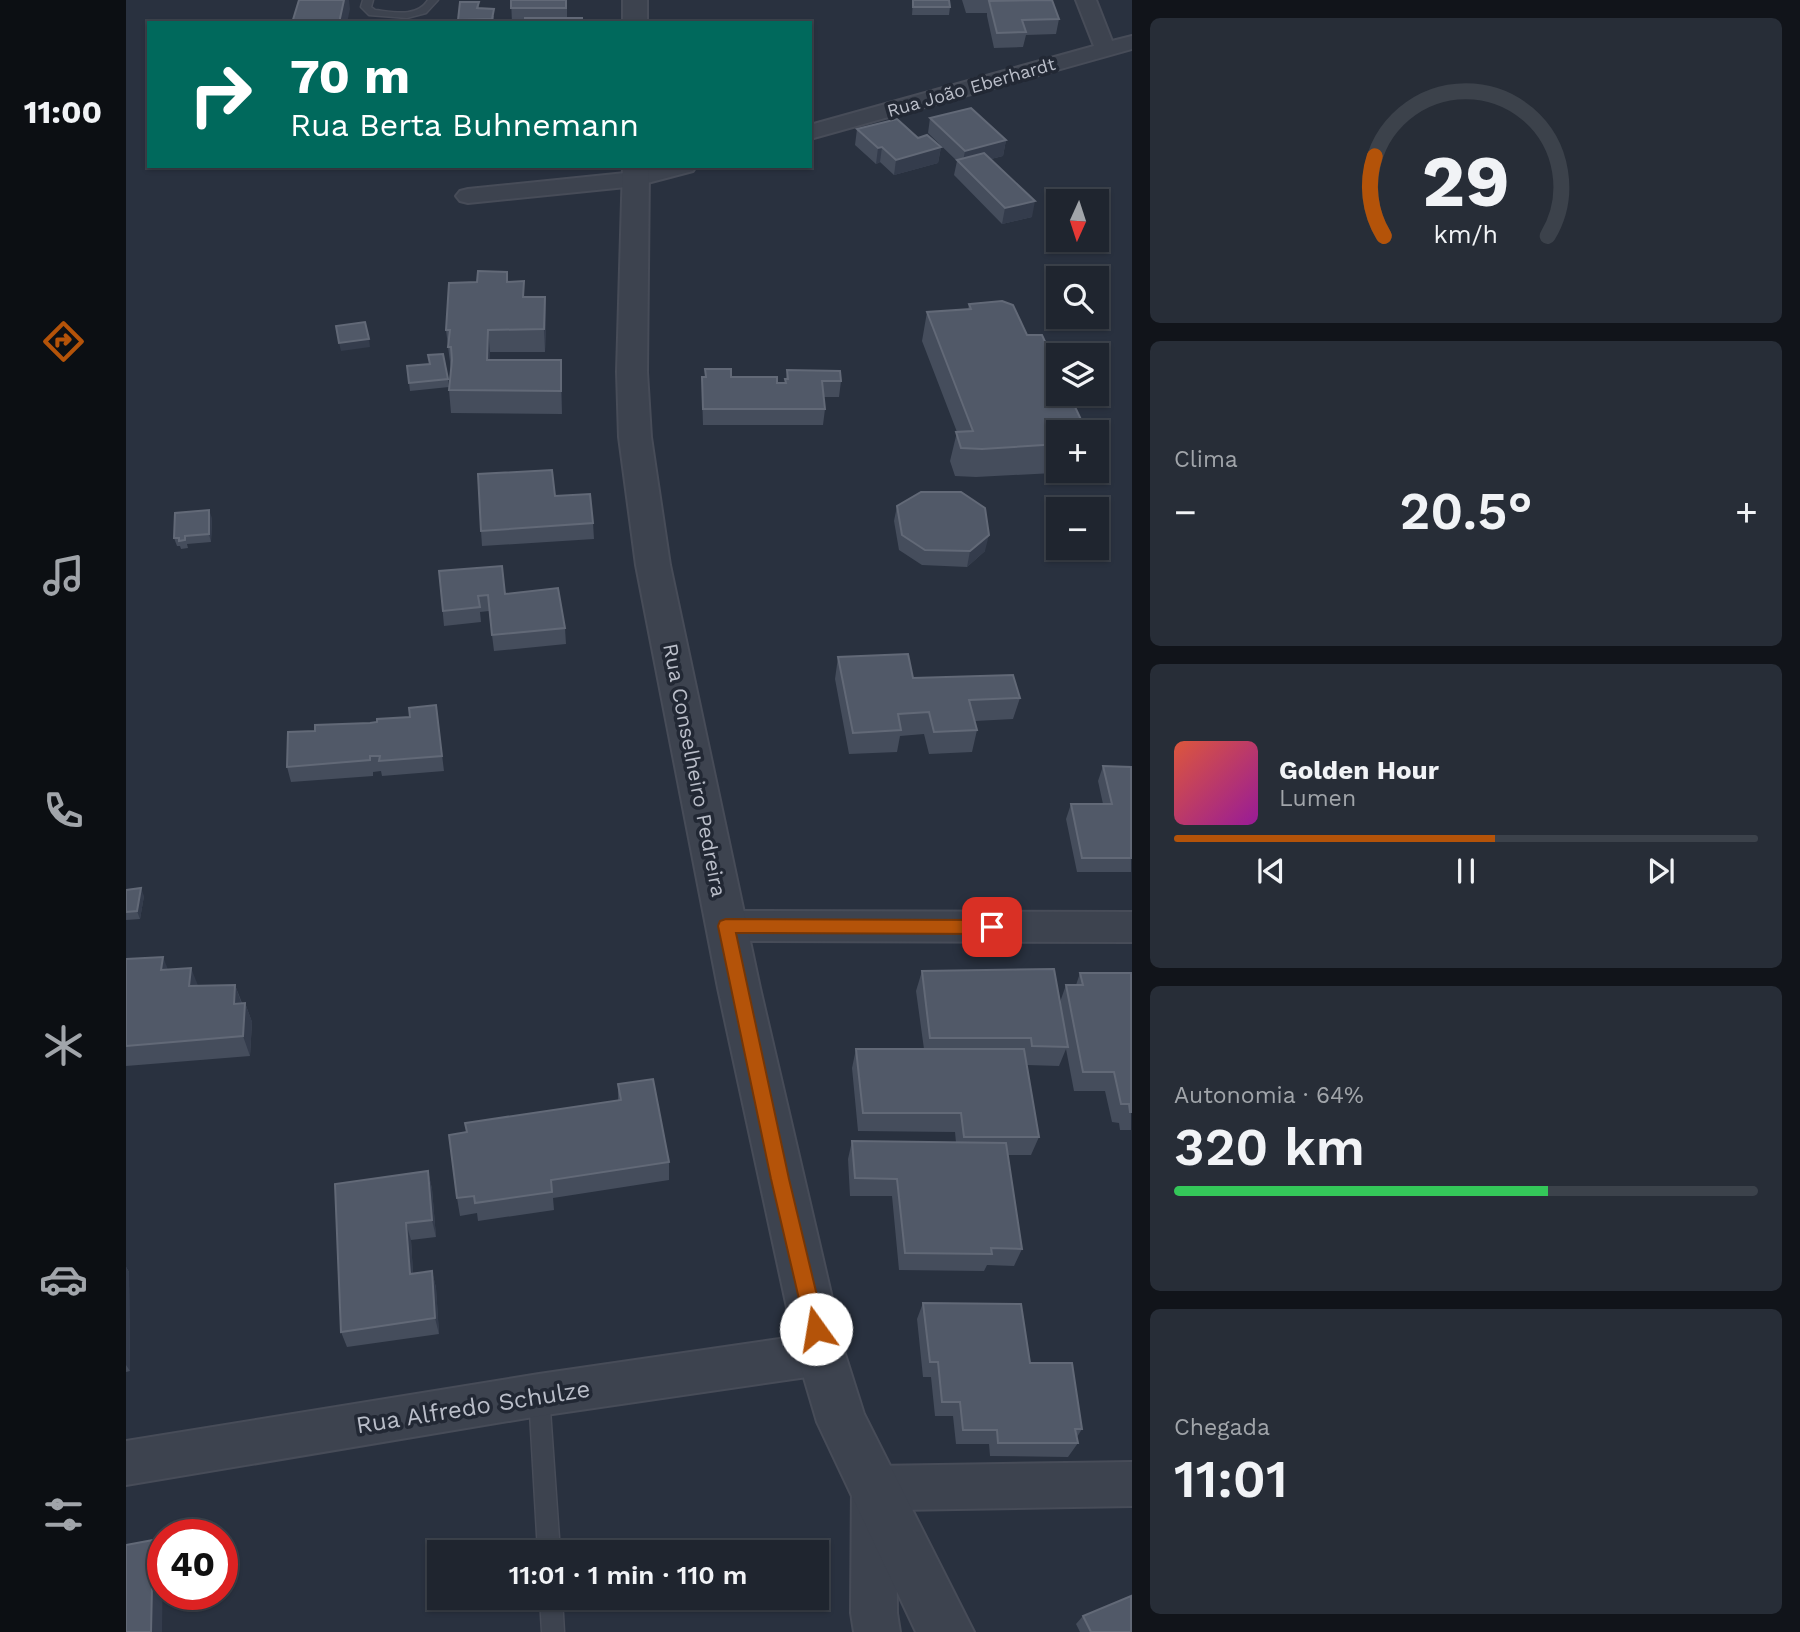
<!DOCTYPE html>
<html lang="pt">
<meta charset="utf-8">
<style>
body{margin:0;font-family:"Work Sans",sans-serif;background:#272d37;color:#f1f3f6;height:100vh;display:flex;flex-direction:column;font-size:26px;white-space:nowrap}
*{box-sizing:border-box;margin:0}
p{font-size:23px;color:#a1a5aa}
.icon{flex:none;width:38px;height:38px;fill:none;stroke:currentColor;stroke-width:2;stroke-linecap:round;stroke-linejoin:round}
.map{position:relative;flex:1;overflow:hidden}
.details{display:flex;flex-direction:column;gap:18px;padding:18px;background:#11141a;width:668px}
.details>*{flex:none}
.hud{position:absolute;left:21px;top:21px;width:665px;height:147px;border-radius:0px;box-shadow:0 2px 5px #0004,0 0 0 2px #3c424b;background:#00695c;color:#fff;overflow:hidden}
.needle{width:46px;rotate:183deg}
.controls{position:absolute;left:920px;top:189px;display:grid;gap:14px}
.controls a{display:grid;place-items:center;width:63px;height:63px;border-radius:0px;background:#1f252f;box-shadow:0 2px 5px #0004,0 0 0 2px #3c424b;font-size:35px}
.speed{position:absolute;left:21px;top:1519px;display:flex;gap:14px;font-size:35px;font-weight:700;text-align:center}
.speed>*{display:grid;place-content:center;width:91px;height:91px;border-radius:50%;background:#1f252f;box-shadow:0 2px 5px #0004,0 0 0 2px #3c424b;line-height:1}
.speed .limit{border:10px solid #d22;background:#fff;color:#111}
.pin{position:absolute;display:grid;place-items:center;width:60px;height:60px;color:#fff;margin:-30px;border-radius:14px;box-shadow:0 4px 10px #0006}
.me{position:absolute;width:77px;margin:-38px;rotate:347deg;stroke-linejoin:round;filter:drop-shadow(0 0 5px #0008)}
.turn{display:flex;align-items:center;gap:24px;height:147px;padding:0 28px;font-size:32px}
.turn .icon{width:91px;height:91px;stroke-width:2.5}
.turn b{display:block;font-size:49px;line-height:60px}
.big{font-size:52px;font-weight:600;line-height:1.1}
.details .card{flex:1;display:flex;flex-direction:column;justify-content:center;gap:10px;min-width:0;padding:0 24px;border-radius:10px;background:#272d37}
.details .dial{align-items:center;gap:0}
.dial svg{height:182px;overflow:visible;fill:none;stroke:#3c424b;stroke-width:7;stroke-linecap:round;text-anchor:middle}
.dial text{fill:#f1f3f6;stroke:none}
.song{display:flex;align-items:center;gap:21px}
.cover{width:84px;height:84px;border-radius:10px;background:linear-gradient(135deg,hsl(10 70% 55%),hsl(300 70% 35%))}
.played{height:7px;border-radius:4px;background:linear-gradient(90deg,#b45309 55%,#3c424b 55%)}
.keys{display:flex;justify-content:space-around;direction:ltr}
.heat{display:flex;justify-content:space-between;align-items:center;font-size:38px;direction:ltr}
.charge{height:10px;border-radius:5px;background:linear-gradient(90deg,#34c759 64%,#3c424b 0)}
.trip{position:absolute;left:301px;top:1540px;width:402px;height:70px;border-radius:0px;background:#1f252f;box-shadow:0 2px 5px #0004,0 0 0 2px #3c424b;font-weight:600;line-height:70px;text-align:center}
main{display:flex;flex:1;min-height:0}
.tabs{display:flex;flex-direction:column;width:126px;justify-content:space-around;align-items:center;background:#0c0f13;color:#a1a5aa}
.tabs .icon{width:49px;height:49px}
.tabs .selected{color:#b45309}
.tabs b{font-size:32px;color:#f1f3f6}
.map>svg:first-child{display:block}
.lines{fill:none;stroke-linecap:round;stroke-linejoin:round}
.service-casing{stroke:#474c58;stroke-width:3}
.minor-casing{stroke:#474c58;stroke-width:4}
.tertiary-casing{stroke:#474c58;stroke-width:4}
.service{fill:#3d434f;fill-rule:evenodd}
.minor{fill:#3d434f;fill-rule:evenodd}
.tertiary{fill:#3d434f;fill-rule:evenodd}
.wall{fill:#454d5c}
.shaded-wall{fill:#343c4c}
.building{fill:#515968;stroke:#626977;stroke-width:2}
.route{fill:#b45309;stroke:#753606;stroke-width:2}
.labels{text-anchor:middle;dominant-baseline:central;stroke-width:7;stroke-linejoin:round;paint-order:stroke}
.far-street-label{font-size:18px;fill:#babec9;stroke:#222834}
.street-label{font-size:21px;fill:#babec9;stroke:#222834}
.near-street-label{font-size:24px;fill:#babec9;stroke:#222834}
</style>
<main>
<nav class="tabs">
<b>11:00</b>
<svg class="icon selected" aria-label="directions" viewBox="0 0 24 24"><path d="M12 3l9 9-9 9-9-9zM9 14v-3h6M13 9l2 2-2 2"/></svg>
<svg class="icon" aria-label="music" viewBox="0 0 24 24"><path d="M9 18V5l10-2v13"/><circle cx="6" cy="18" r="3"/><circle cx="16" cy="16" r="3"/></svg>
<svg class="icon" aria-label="phone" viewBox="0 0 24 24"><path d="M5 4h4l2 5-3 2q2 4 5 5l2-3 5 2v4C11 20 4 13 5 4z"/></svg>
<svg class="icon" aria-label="climate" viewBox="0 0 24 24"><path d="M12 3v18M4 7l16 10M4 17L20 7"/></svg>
<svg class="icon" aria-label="car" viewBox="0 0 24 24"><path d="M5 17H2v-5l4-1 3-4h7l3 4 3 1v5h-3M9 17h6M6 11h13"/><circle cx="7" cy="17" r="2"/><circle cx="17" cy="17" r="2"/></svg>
<svg class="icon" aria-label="filters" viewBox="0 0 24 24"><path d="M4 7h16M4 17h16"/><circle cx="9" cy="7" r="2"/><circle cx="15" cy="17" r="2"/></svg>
</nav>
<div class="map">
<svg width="1006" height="1632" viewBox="0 0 1006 1632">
<rect width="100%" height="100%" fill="#29313f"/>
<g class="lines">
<!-- service casing -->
<g class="service-casing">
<g id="service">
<path d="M237 0H247L245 7 249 10C267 12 291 18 302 0H312L300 13 281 18 243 15 235 7Z"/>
<path d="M413 1385 420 1388 423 1395 434 1552H412L403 1395 406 1388Z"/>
<path d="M414 1598H436L438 1632H416Z"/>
</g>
</g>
<!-- minor casing -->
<g class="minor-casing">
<g id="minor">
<path d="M950 0H970L986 41 1006 36V49L684 139V125L968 46Z"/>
<path d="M532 166H570L567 171 510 186 342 203 334 201 330 196 334 191 342 189 509 172Z"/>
<path d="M600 911 1006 912V942L600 941 588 936 582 926 588 916Z"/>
<path d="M695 1333 710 1339 716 1354 710 1369 695 1375 413 1416 0 1485V1441L413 1374Z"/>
<path d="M1006 1462V1506L770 1510 771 1613 774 1632H728L725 1613 726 1488 732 1472 748 1466Z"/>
</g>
</g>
<!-- tertiary casing -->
<g class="tertiary-casing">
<g id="tertiary">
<rect x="497" y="0" width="24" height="23"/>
<path d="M497 166H523L521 372 525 437 544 565 634 988 719 1354 738 1414 848 1632H790L691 1422 671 1354 592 988 510 565 493 437 491 372Z"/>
</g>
</g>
<!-- service -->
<use href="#service" class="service"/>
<!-- minor -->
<use href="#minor" class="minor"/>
<!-- tertiary -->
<use href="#tertiary" class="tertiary"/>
</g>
<!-- wall -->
<g class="wall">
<path d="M385 0H441V18L456 23H386Z"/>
<path d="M787 0 824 7 823 15H786Z"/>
<path d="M836 0H926L933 19 930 34 900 35 897 47 868 48 861 16V13H840Z"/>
<path d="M353 2V8L368 16V23H333L332 20Z"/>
<path d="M804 118 880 140 877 156 865 159 906 217 876 224 828 175 831 161 802 133Z"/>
<path d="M731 129 792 138 815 147 812 163 768 175 754 162 750 164 729 145Z"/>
<path d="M381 272 382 282 399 297H419L420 320 419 352H364L363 360 436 382V414L325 413 323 390 325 370 320 330 351 282Z"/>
<path d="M843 304 901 335 958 426 956 432H933V456L928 473 850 477 829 476 824 461 831 432 796 341 801 312 842 310Z"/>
<path d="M281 366 322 379 323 387 284 391Z"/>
<path d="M579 369 605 377 651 383H659V379H660L661 370 715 381 713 397H698L699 409 697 425H577L576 393V377H579Z"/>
<path d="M429 496 467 523 468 539 356 546 355 531Z"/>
<path d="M771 506 859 551 841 567 796 565 773 550 768 521Z"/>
<path d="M86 518 85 542 61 544 62 548 55 549 54 546H51L48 538Z"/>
<path d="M313 571 379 594 439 628 440 644 368 651 363 611 354 612 355 622 318 626Z"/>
<path d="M712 657 787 678 894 698 887 719 849 721 851 730 846 752 803 754 798 734 774 736 771 752 723 754 709 679Z"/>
<path d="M310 705 318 771 256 776 255 771 247 772V776L165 782 161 767 189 731 284 717Z"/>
<path d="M977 766 1005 767V872H951L940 819 945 804H977L972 781Z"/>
<path d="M0 890 18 896 14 919 0 920Z"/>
<path d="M0 959 42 970 72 986 109 985 116 1003H119L126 1022 124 1056 0 1066Z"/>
<path d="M796 971 934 1002 940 985H950L954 973H1005V1130H994L993 1123 986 1122 979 1091H948L940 1049 933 1066 901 1065 913 1137 905 1155H882L896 1249 888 1266 861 1265 858 1271 773 1270 766 1196H724L722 1159 726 1141 830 1143 829 1132 732 1131 726 1068 730 1049H798L790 991Z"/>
<path d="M492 1084 543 1162V1180L427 1198 428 1210 352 1221 351 1213 334 1216 331 1198 492 1101Z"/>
<path d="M302 1171 306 1189 310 1237 285 1240 287 1274 306 1271 310 1288 313 1334 221 1347 215 1332Z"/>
<path d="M0 1267 3 1272 4 1371 0 1372Z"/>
<path d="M797 1303 904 1363 956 1429 951 1437 952 1443 942 1457 864 1456 863 1444H830L827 1416H809L805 1377H797L791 1319Z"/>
<path d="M957 1616 1005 1632H954L950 1624Z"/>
</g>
<!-- shaded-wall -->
<g class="shaded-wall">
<path d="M218 0H223L224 9 221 23H213Z"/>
<path d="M880 140 877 156 836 166 839 151Z"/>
<path d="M756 147 754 162 750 164 752 148Z"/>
<path d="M815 147 812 163 768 175 770 160Z"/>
<path d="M909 201 906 217 876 224 879 208Z"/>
<path d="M419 297 420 320 419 352 418 329Z"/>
<path d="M362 330 364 352 363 383 361 360Z"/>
<path d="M243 339 244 347 215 351 213 343Z"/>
<path d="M435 360 436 382V414L435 391Z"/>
<path d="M83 510 86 518 85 542 83 534Z"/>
<path d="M863 535 859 551 841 567 844 551Z"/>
<path d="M15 888 18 896 14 919 11 911Z"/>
<path d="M37 957 45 977 35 970Z"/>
<path d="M65 968 73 988 63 986Z"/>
<path d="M109 985 116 1005 108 1004Z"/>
<path d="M119 1003 126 1022 124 1056 117 1036Z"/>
<path d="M302 1171 306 1189 310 1237 306 1220Z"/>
<path d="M280 1223 285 1240 288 1291 284 1274Z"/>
<path d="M0 1267 3 1272 4 1371 0 1365Z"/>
<path d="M306 1271 310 1288 313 1334 309 1318Z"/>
<path d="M27 1540 37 1552 36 1632H25Z"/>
</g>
<!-- building -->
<g class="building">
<path d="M173 0H218L213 23H166Z"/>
<rect x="385" y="0" width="55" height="8"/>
<path d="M787 0H823L824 7H787Z"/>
<path d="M926 0 933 19 896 20 900 32 871 33 863 1Z"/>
<path d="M334 2H353L351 8 368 9 366 19 332 20Z"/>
<rect x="399" y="18" width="57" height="5"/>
<path d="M845 108 880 140 839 151 804 118Z"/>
<path d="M771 119 792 138 801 135 815 147 770 160 756 147 752 148 731 129Z"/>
<path d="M858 153 909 201 879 208 831 160Z"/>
<path d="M352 271 381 272V282L398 281 397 297H419L418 329 362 330 361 360H435V391L323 390 326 360 325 347H322L324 330H320L323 283 351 282Z"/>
<path d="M876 301 887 305 901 335H916L933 372V394H943L958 426 929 429 933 438V444L856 449 835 448 830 432 847 431 801 312 845 309 843 304Z"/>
<path d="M239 322 243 339 213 343 210 326Z"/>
<path d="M317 354 322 379 283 383 281 366 304 364 302 355Z"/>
<path d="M579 369H605V377H651V383H660L659 379H662L661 370 714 371 715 381H696L699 409H577L576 377H580Z"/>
<path d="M426 470 429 496 464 494 467 523 355 531 352 474Z"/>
<path d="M795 492H835L859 508 863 535 844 551 799 550 776 535 771 506Z"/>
<path d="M83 510V534L59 536V540L53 541V538H48L49 513Z"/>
<path d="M376 566 379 594 432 588 439 628 366 635 362 595 352 596 354 607 317 611 313 571Z"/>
<path d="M782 654 787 678 887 675 894 698 843 700 851 730 808 732 803 712 772 714 775 730 727 733 712 657Z"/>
<path d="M310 705 316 756 253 761 254 756H244V760L161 767 162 732 189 731V725L244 723 251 722V719L284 717 283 708Z"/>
<path d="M977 766 1005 767V858H956L945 804H986Z"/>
<path d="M15 888 11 911 0 912V890Z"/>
<path d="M37 957 35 970 65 968 63 986 109 985 108 1004 119 1003 117 1036 0 1046V959Z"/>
<path d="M928 969 942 1047 906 1046 905 1038H804L796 971Z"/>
<path d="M954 973H1005V1112H1004L1003 1104H995L988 1072H957L940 985H957Z"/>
<path d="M730 1049H898L913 1137H838L835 1113H737Z"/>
<path d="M527 1079 543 1162 425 1180 426 1192 349 1203 348 1196 331 1198 323 1135 341 1132 339 1123 495 1100 492 1084Z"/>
<path d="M726 1141 880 1143 896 1249 865 1248 866 1254 779 1253 771 1179 729 1178Z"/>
<path d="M302 1171 306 1220 280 1223 284 1274 306 1271 309 1318 215 1332 209 1184Z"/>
<path d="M797 1303 895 1304 904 1363H946L956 1429H949L952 1443H872L871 1430H837L834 1402H816L812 1362H804Z"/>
<path d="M27 1540 25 1632H0V1545Z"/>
<path d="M1005 1596V1632H965L957 1616Z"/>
</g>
<!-- route -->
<path class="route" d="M600 919 866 920 872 922 874 927 872 932 866 934 610 933 663 1179 699 1329 697 1336 690 1339 682 1336 680 1329 645 1179 592 926 594 921Z"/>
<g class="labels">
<!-- far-street labels -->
<g class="far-street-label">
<text transform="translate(845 87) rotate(-16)">Rua João Eberhardt</text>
</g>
<!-- street labels -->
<g class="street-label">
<text transform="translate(569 770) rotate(79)">Rua Conselheiro Pedreira</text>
</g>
<!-- near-street labels -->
<g class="near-street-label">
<text transform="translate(347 1407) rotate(-9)">Rua Alfredo Schulze</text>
</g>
</g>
</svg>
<div class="controls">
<a><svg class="needle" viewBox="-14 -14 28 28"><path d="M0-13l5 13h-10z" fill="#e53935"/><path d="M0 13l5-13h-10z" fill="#a1a5aa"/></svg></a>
<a><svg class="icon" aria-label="search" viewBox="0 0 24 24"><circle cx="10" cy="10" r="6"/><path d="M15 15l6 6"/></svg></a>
<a><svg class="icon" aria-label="layers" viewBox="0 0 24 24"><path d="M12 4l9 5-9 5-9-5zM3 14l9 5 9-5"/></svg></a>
<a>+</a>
<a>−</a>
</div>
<div class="speed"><div class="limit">40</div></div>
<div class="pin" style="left:866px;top:927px;background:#d93025"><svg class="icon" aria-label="arrive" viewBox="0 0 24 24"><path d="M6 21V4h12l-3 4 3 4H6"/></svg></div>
<svg class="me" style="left:690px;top:1329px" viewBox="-20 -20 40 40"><circle r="19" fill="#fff"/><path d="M0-13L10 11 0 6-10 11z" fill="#b45309"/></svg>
<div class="trip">11:01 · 1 min · 110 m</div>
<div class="hud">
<div class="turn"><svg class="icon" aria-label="right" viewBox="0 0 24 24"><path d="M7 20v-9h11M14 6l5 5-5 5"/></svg><div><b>70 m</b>Rua Berta Buhnemann</div></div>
</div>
</div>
<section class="details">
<div class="card dial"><svg viewBox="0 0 100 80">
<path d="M14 69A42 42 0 1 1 86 69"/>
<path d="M14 69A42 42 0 0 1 10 34" stroke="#b45309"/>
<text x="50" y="56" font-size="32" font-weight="700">29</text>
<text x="50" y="72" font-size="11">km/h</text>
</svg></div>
<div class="card"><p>Clima</p>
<div class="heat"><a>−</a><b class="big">20.5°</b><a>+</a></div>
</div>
<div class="card">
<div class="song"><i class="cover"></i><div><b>Golden Hour</b><p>Lumen</p></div></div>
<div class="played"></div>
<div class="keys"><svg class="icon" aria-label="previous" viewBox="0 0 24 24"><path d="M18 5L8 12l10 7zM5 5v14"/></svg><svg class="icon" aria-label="pause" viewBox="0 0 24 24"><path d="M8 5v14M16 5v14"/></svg><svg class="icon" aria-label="next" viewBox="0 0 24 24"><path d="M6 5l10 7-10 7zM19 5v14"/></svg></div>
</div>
<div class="card"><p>Autonomia · 64%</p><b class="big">320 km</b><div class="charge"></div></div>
<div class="card"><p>Chegada</p><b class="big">11:01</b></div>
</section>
</main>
